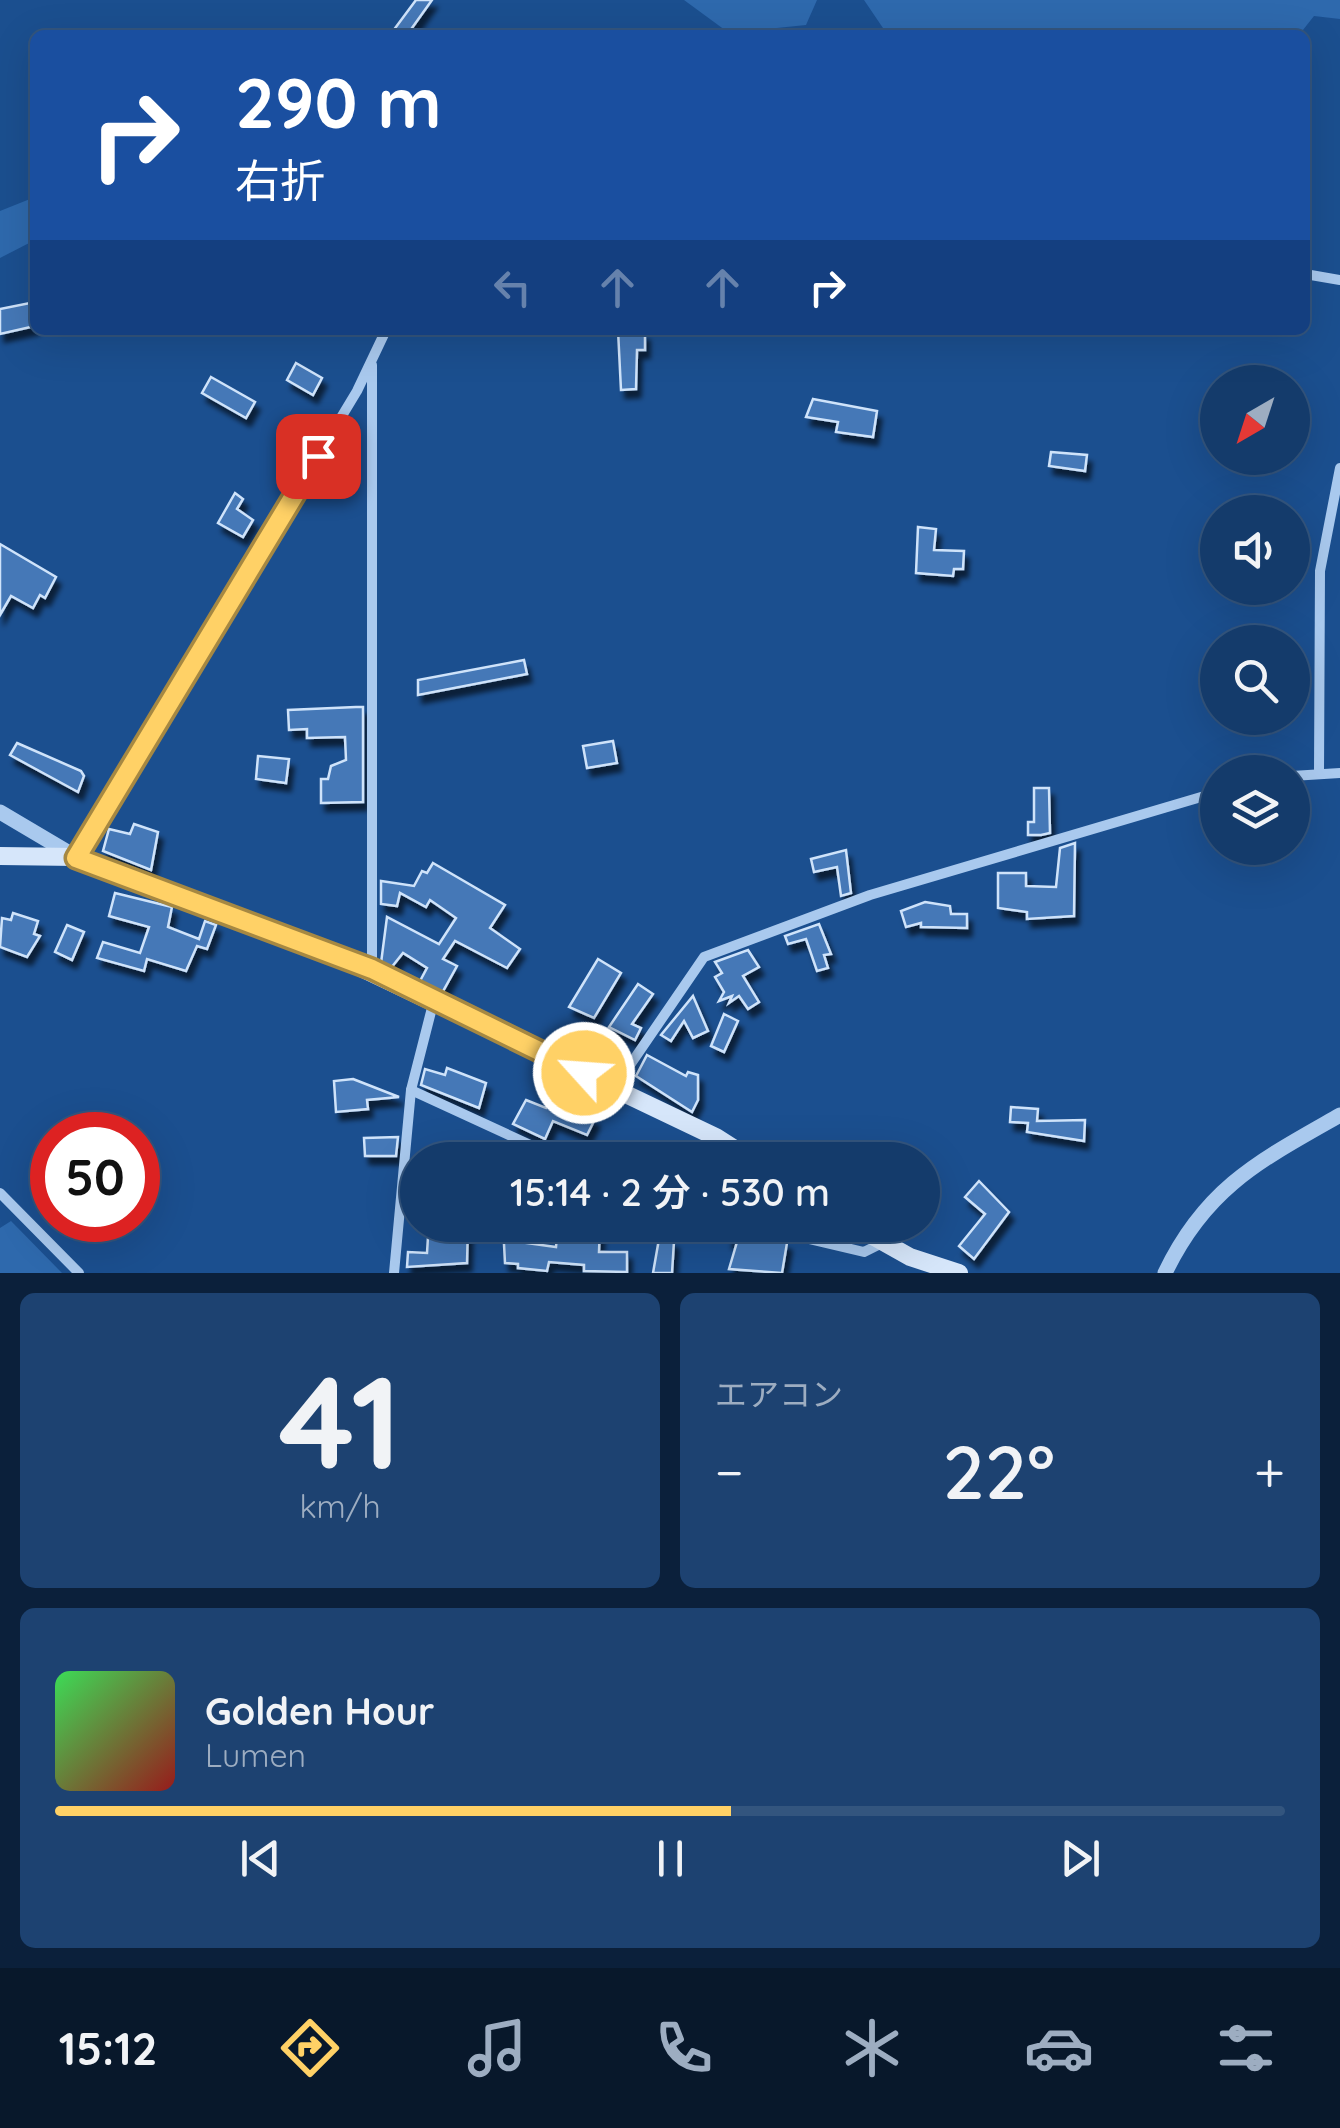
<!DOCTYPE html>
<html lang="ja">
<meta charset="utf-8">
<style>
body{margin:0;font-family:Quicksand,"Noto Sans JP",sans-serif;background:#1d4271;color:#f1f3f6;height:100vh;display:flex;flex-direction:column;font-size:38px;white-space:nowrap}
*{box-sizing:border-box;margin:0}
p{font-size:32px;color:#9dadc1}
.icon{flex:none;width:55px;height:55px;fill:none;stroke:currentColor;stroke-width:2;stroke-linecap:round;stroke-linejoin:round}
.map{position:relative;height:1273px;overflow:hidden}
.details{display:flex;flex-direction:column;gap:20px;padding:20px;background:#0b203b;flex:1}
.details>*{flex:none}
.top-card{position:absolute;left:30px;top:30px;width:1280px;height:305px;border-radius:15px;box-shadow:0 10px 40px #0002,0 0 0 2px #33557e;background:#1a4fa0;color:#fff;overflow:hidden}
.needle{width:65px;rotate:219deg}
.buttons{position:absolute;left:1200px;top:365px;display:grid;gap:20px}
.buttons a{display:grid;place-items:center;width:110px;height:110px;border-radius:50%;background:#143b6b;box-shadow:0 10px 40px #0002,0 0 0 2px #33557e;font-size:50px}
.speed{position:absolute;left:30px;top:1112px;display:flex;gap:20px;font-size:50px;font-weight:700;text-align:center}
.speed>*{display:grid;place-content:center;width:130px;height:130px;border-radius:50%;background:#143b6b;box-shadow:0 10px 40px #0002,0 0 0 2px #33557e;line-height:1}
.speed .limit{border:15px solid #d22;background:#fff;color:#111}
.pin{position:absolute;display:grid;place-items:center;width:85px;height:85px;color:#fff;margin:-42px;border-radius:20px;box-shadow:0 5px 15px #0006}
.me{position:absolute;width:110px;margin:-55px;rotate:296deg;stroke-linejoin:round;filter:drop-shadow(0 0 8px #0008)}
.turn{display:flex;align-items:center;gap:35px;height:210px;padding:0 40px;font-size:45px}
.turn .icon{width:130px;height:130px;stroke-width:2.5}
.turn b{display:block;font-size:70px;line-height:85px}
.lanes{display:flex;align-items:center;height:95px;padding:0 40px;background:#0003;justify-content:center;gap:50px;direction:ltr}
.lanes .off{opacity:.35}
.big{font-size:75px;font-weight:600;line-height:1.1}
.details .card{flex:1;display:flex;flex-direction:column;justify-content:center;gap:15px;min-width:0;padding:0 35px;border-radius:15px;background:#1d4271}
.details .dial{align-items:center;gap:0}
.dial b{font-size:130px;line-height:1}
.song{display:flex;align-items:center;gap:30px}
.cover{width:120px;height:120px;border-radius:15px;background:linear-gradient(135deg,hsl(130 70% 55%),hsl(0 70% 35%))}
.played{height:10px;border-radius:5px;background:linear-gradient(90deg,#ffd166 55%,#33557e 55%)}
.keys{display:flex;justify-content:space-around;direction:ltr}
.heat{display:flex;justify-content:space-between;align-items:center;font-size:55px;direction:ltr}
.details .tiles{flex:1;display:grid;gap:20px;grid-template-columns:1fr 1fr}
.card:last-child{grid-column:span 2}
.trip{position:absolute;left:400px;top:1142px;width:540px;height:100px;border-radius:50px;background:#143b6b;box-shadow:0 10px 40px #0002,0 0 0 2px #33557e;font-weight:600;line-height:100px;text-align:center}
.dock{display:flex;height:160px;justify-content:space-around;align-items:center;background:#08182b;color:#9dadc1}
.dock .icon{width:70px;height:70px}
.dock .selected{color:#ffd166}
.dock b{font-size:45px;color:#f1f3f6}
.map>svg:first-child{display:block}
.green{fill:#2e69ad}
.building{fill:#4478b7;stroke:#cfe3fa;stroke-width:2.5;filter:url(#shadow)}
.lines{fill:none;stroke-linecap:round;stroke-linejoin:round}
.minor{stroke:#a9c9ee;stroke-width:10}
.tertiary{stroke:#a9c9ee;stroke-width:15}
.secondary{stroke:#d6e6fa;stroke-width:18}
.route-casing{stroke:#a68842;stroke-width:25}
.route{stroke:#ffd166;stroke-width:18}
</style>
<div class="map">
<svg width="1340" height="1273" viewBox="0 0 1340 1273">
<defs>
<filter id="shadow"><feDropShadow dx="4.5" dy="8" stdDeviation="2.5" flood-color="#0009"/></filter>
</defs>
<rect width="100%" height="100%" fill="#1b4f8f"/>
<!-- green -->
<g class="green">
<path d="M684 0H817L806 25 729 33Z"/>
<path d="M864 0H1340V19L1314 16 1299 35 885 31Z"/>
<path d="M35 197V240L0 258V211Z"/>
<path d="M11 1221 62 1273H0V1228Z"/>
</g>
<!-- building -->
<g class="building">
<path d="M416 0H432L407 35H390Z"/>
<path d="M35 302V326L0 334V309Z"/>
<path d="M618 330 645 333V350H637L636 389 621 390Z"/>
<path d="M296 363 322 378 313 395 287 380Z"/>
<path d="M211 377 255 402 246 418 202 393Z"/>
<path d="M813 399 877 411 873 437 836 432 838 422 806 417Z"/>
<path d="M1051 452 1087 455 1085 471 1049 466Z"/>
<path d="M235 493 243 499 237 509 253 520 243 537 218 523Z"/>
<path d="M918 527 936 529 934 550 964 551 963 569H954L953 576 916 573Z"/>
<path d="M0 544 56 577 45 598 40 595 33 608 11 596 0 615Z"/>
<path d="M524 660 527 674 418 695V680Z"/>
<path d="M356 707H363V802L321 803V779H328L331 766 346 760 345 737 307 738V729L289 730 288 710Z"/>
<path d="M613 741 617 763 587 768 583 746Z"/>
<path d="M17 743 81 771 84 776 78 792 10 755Z"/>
<path d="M258 756 289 759 286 783 256 779Z"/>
<path d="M1034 788H1049L1050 833 1041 835H1028V822H1034Z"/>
<path d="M134 824 158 832 151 870 103 851 109 829 130 834Z"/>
<path d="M1075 843 1074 916 1027 919V912L998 908V873H1026V886L1056 887 1060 848Z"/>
<path d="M846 850 851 893 841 896 837 867 814 872 811 859Z"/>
<path d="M433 863 505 905 490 928 520 949 507 968 455 941 443 959 457 966 442 993 420 981 427 968 403 953 391 968 381 963 387 917 439 944 456 918 430 900 426 907 400 893 397 906 381 904V881L414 886 422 871 427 873Z"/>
<path d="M115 893 172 907 168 927 199 939 205 921 216 925 207 949 197 946 186 971 147 959 144 971 97 958 103 942 140 953 149 927 109 916Z"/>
<path d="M925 902 950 906 951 914H967V928L921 927V923L906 927 901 911Z"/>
<path d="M13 913 38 921 34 934 40 936 27 957 0 947 2 918 11 920Z"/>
<path d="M819 924 831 954 824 955 828 968 817 971 806 939 788 944 785 936Z"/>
<path d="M67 925 84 932 72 960 55 952Z"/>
<path d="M748 950 759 967 743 976 759 1002 748 1009 739 996 729 1003 732 996 719 1001 724 992 715 977 722 973 715 962Z"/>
<path d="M598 959 621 973 594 1018 569 1007Z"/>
<path d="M638 984 653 994 632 1024 641 1028 635 1040 609 1027Z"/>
<path d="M693 996 708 1031 693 1038 684 1021 671 1041 661 1035Z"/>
<path d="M724 1014 738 1021 724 1052 711 1046Z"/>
<path d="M647 1055 686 1076 688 1072 698 1075V1100L692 1112 636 1076Z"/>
<path d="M447 1068 486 1083 479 1108 421 1085 425 1069 445 1075Z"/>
<path d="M353 1079 399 1097 367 1100 368 1109 336 1112 334 1081Z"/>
<path d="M526 1100 546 1108 548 1104 564 1110 566 1106 595 1119 587 1135 553 1121 545 1139 513 1124Z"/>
<path d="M1011 1107 1038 1109 1037 1121 1085 1120 1084 1141 1027 1132 1028 1123 1010 1122Z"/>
<path d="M398 1137 396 1156H365L364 1138Z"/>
<path d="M979 1181 1009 1212 974 1259 959 1246 985 1214 965 1197Z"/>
<path d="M448 1225H468L467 1263 407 1267 408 1252 427 1253 428 1237H448Z"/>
<path d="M503 1225H520L519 1242 556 1247 558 1225H600L599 1252H627V1272L584 1271V1265L549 1262 547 1271 518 1268V1264L505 1263Z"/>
<path d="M731 1229 787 1243 782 1273 729 1269 737 1242 728 1240Z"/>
<path d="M659 1239 674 1241 672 1273H653Z"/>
</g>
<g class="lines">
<!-- minor -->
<g class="minor">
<path d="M1305 274 1340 280"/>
<path d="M1319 773 1320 571 1340 468"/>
<path d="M1292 776 1340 773"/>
<path d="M76 857 357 391 386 330"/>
<path d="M372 969V365"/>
<path d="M615 1087 704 957 870 895 1218 792"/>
<path d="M411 1090 563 1160"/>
<path d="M0 1193 79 1273"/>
<path d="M750 1225 864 1252 882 1243"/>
<path d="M394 1273 411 1090 434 1000"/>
</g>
<!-- tertiary -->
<g class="tertiary">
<path d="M0 812 76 857"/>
<path d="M1165 1273C1206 1187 1261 1160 1340 1115"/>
</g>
<!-- secondary -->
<g class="secondary">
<path d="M0 856 76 857 313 945 716 1137 752 1160"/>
<path d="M853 1225 910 1257 959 1273"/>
</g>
</g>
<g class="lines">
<!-- route casing -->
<g class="route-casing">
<path id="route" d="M318 456 76 858 372 969 584 1073"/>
</g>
<!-- route -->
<use href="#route" class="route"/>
</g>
</svg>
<div class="buttons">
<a><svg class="needle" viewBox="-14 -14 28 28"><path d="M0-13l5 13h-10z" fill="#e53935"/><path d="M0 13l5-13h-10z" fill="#9dadc1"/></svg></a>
<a><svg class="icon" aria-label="sound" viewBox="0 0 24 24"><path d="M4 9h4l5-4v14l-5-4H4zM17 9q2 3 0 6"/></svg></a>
<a><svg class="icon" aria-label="search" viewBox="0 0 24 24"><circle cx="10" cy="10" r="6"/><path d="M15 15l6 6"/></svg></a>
<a><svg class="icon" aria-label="layers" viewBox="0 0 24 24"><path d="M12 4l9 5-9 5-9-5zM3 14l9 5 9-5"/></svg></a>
</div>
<div class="speed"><div class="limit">50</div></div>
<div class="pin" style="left:318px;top:456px;background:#d93025"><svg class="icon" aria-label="arrive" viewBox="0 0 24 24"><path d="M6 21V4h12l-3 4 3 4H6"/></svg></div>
<svg class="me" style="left:584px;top:1073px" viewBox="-20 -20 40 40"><circle r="17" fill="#ffd166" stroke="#fff" stroke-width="3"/><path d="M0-11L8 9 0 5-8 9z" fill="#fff"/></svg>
<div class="trip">15:14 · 2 分 · 530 m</div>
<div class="top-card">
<div class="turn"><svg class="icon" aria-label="right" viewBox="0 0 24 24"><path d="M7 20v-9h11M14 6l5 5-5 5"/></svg><div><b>290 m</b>右折</div></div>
<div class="lanes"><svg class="icon off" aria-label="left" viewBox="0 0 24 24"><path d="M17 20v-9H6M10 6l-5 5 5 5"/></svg><svg class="icon off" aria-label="ahead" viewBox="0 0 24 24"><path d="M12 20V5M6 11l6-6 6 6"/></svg><svg class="icon off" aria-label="ahead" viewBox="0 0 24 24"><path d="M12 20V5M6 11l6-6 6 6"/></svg><svg class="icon" aria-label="right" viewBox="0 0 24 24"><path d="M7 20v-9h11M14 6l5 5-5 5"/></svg></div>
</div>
</div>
<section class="details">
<div class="tiles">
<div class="card dial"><b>41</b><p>km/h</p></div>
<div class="card"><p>エアコン</p>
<div class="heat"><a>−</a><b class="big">22°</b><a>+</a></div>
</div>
<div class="card">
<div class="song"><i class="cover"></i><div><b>Golden Hour</b><p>Lumen</p></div></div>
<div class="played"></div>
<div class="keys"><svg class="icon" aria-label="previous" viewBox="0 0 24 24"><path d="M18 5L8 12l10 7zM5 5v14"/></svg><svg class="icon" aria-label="pause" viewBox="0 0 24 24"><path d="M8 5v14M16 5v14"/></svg><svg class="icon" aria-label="next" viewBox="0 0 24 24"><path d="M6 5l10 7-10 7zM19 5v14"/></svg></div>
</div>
</div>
</section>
<nav class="dock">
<b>15:12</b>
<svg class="icon selected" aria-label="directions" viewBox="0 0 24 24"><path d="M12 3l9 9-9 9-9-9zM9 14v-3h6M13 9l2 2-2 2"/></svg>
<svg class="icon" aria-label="music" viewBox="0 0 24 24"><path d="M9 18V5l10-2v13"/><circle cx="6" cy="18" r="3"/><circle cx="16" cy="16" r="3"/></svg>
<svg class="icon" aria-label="phone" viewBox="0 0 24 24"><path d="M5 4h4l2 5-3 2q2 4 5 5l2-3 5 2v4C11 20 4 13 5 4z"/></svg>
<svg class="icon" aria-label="climate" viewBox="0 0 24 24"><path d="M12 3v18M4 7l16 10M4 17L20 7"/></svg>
<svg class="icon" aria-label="car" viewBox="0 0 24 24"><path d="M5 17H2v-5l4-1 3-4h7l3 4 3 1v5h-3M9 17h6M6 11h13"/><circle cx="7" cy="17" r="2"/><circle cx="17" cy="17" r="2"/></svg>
<svg class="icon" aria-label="filters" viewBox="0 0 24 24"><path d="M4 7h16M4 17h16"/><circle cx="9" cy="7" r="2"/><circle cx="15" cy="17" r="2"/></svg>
</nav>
